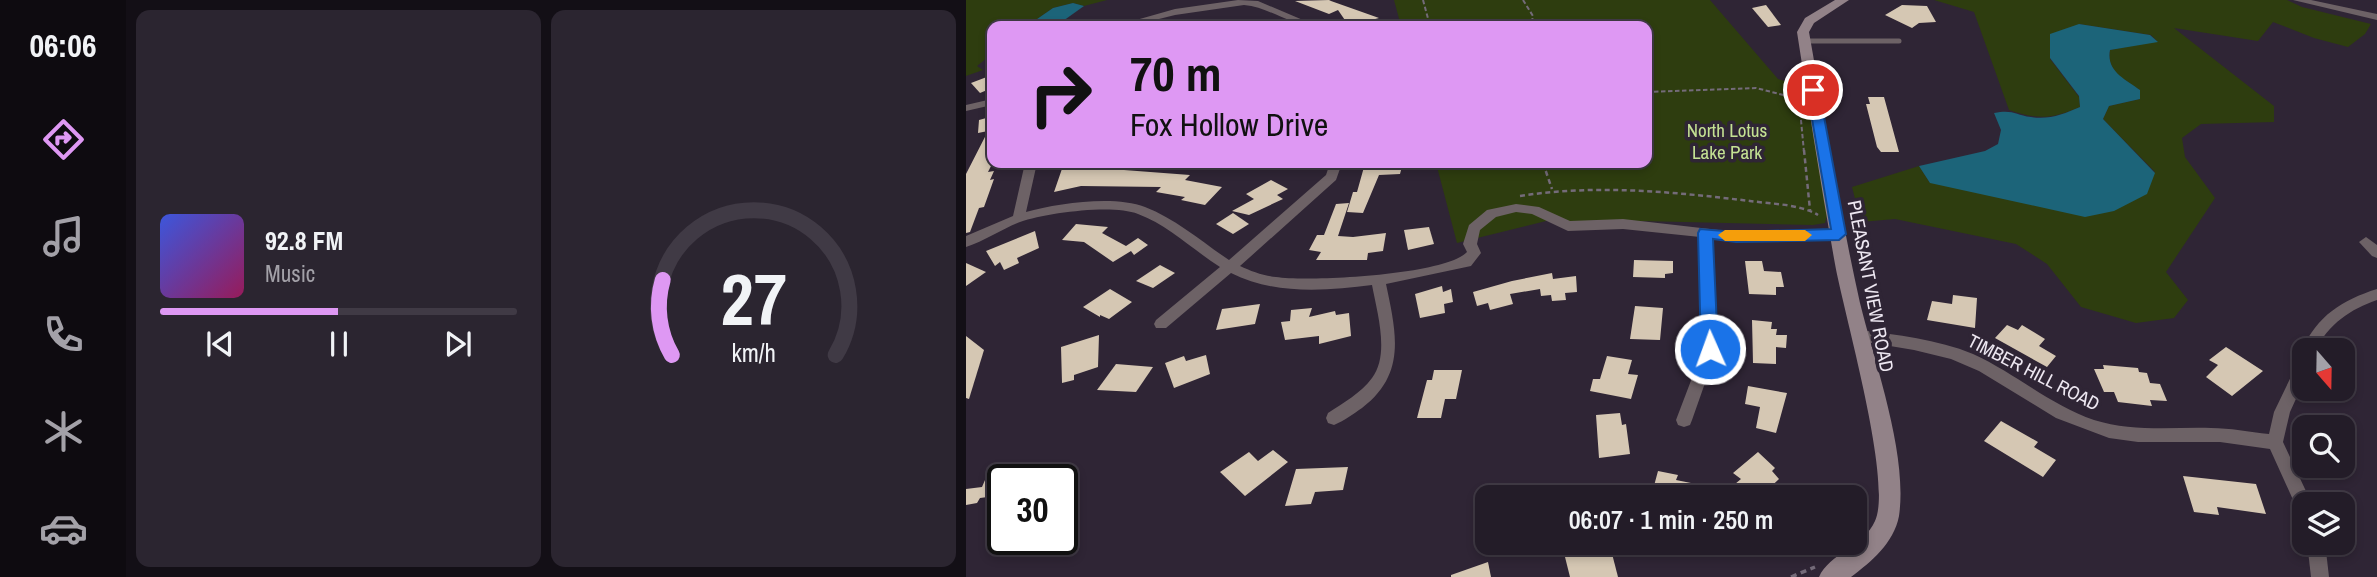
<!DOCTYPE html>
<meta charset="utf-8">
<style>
body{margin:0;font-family:"Archivo Narrow",sans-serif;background:#2b2530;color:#f1f3f6;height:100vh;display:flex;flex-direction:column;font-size:26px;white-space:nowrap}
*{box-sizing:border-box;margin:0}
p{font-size:23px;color:#a3a1a8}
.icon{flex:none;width:38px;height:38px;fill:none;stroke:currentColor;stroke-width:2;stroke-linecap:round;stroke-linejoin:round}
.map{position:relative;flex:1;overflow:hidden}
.sheet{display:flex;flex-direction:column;gap:10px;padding:10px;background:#130f16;width:840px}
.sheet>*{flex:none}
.banner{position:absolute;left:21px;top:21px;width:665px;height:147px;border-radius:14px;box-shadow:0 4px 10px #0003,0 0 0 2px #403a45;background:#de98f3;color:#111;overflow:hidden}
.needle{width:46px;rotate:160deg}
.fabs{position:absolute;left:1326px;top:338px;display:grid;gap:14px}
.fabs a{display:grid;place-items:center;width:63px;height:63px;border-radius:14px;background:#231c28;box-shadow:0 4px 10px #0003,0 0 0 2px #403a45;font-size:35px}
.speed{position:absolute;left:21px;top:464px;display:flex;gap:14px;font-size:35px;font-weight:700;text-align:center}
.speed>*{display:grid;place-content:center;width:91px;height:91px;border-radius:50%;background:#231c28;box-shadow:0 4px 10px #0003,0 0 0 2px #403a45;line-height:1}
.speed .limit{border:4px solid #111;border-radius:10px;background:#fff;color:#111}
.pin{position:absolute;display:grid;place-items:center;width:60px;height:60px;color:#fff;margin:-30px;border:4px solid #fff;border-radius:50%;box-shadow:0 2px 7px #0007}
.me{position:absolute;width:77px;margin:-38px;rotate:358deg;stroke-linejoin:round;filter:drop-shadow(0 0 5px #0008)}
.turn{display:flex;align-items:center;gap:24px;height:147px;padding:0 28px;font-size:32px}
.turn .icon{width:91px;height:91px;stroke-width:2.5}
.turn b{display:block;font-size:49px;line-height:60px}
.sheet .tile{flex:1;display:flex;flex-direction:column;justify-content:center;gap:10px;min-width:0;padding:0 24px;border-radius:14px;background:#2b2530}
.sheet .dial{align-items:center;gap:0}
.dial svg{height:182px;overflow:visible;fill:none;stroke:#403a45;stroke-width:7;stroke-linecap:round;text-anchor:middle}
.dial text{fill:#f1f3f6;stroke:none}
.song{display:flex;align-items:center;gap:21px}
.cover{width:84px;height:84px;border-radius:10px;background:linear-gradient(135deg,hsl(230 70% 55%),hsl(330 70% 35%))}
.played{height:7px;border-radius:4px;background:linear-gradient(90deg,#de98f3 50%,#403a45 50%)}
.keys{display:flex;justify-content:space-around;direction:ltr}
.sheet .tiles{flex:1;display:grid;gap:10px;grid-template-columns:repeat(2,1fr)}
.trip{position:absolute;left:509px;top:485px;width:392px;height:70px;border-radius:14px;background:#231c28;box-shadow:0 4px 10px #0003,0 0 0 2px #403a45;font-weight:600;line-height:70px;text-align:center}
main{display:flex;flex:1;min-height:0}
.tab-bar{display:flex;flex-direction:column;width:126px;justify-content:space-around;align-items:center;background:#0e0b10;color:#a3a1a8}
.tab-bar .icon{width:49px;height:49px}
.tab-bar .selected{color:#de98f3}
.tab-bar b{font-size:32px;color:#f1f3f6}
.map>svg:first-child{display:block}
.green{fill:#2e3d0f}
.water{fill:#1c6479}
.building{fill:#d5c7b3}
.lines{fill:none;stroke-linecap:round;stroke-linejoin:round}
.path-far2{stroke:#746b79;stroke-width:2;stroke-dasharray:4.5 2.5;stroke-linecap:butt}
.path-far1{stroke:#746b79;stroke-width:2.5;stroke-dasharray:5 3.5;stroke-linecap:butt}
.path{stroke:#746b79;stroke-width:3.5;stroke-dasharray:6 4.5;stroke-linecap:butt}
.lane{stroke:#6d6266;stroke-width:5}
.street{fill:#6d6266;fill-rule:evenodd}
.secondary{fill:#928288;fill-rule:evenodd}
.route{fill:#1a73e8;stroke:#114b97;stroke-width:2}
.slow{fill:#f59e0b}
.labels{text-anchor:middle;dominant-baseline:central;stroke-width:7;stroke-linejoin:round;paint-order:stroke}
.park-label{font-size:19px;fill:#c4e193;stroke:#2f2535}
.street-label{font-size:19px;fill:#ede7f1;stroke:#2f2535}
</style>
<main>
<nav class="tab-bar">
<b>06:06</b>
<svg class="icon selected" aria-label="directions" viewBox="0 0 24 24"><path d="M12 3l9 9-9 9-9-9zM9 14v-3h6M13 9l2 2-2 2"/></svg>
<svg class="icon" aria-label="music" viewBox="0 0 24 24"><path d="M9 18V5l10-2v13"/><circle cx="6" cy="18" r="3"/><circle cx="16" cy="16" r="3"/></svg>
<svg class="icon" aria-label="phone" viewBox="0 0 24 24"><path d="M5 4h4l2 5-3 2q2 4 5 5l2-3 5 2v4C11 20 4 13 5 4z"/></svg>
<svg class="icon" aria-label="climate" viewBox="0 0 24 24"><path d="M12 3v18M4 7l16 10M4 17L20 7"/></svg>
<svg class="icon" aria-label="car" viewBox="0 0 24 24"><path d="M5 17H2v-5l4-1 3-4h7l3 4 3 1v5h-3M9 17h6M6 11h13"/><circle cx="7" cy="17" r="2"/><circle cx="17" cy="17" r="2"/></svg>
</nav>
<section class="sheet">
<div class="tiles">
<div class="tile">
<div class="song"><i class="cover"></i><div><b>92.8 FM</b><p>Music</p></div></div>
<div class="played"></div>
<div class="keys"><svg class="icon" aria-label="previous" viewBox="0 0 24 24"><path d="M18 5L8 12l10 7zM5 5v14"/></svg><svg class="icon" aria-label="pause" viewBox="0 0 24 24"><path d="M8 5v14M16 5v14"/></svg><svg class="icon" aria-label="next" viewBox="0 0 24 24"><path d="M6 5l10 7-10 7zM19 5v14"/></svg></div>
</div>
<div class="tile dial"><svg viewBox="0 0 100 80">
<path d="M14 69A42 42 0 1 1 86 69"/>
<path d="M14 69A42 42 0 0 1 10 36" stroke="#de98f3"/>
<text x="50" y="56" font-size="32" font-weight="700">27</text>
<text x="50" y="72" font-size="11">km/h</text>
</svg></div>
</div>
</section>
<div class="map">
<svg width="1411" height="577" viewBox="0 0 1411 577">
<rect width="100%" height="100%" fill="#2f2535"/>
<!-- green -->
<g class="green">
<path d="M0 0H141L118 6 107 3 87 8 61 26H26V54L11 66 17 70 0 76Z"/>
<path d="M428 0H744L812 79 847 90 862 212 859 223 847 225 632 220 605 223 592 218 491 243 470 163H681V26H435Z"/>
<path d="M968 0H1321L1336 7 1405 24 1399 34 1382 47 1348 38 1307 22 1292 41 1208 28 1308 106V122L1235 124 1216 138 1219 157 1249 198 1200 272 1222 300 1208 318 1170 323 1115 307 1081 264 1050 244 929 219 895 222 886 187 953 166 964 183 1189 172 1137 119 1143 106 1174 99V90C1158 79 1140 71 1144 50L1191 41 1185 35 1113 24 1084 59 1113 97 1114 107C1086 119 1072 120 1043 110L1008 12Z"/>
</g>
<!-- water -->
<g class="water">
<path d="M107 3 118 6 90 26H61L87 8Z"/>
<path d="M1113 24 1184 35 1192 42 1144 50C1140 71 1159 79 1174 90V99L1143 106 1137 119 1189 173 1181 194 1148 211 1119 217 964 183 953 166 1019 151 1032 144 1035 130 1028 113C1047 109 1049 115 1065 117 1083 120 1098 114 1114 107L1113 96 1084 58V34Z"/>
</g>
<!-- building -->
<g class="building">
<path d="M363 0 365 1 413 18 383 26 372 10 363 14 329 1Z"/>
<path d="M800 5 815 25 802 27 786 8Z"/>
<path d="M936 5 961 6 970 22 953 23 946 28 919 15Z"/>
<path d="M26 75V88L14 93 5 83Z"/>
<path d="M902 97H918L933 152H915L911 147 900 104H904Z"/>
<path d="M24 117 26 164 22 172 28 171 24 180 28 179 18 207 13 208 4 232 0 233V174L22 131 12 133 13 120Z"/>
<path d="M98 163H158V170L224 175 219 180 256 187 239 205 215 200 219 197 190 192 195 187 115 186 88 192Z"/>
<path d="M404 163H437L434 174 413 175 397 213 381 212 387 192H391L398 167H403Z"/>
<path d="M305 180 322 189 311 195 317 199 283 215 266 211 288 199 280 194Z"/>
<path d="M383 203 372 236 387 237 420 233 417 251 402 253 401 260H350L355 252 343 250 351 235H358L370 204Z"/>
<path d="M267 213 283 224 267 234 250 224Z"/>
<path d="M110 224 142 227 136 233 160 246 172 238 182 245 168 255 165 251 147 262 118 242 96 240Z"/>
<path d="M463 227 468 244 442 250 438 230Z"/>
<path d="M69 231 73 248 51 258 53 263 38 270 34 262 29 266 20 251Z"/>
<path d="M668 260 707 261V273L699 274V278L667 277Z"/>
<path d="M779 261H796L798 271 815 272 818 287H810V295L783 294Z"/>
<path d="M0 263 20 272 0 286Z"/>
<path d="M194 265 209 273 187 288 170 281Z"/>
<path d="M586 273 587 279 610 276 611 292 599 293 600 300 586 301 585 295 575 296 574 289 544 294 547 304 524 310 522 303 511 306 507 292 546 281Z"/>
<path d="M476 286 477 292 485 289 487 302 478 304 479 313 454 318 449 294Z"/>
<path d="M144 289 166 302 143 319 134 315V317L117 307Z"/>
<path d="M987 295 1011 298 1009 328 961 320 966 301 986 304Z"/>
<path d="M294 304 289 324 250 330 256 309Z"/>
<path d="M669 306 697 308 694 340 664 339Z"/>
<path d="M346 308 343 317 369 311 370 315 383 313 385 336 353 344V336L319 340 315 322 324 321 325 310Z"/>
<path d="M786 320 806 322 805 329H811L810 335H821L820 348 810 347V364L787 363Z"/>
<path d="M1041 325 1052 330 1056 325 1079 339 1073 346 1090 356 1081 367 1029 338Z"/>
<path d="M133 335 132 367 108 375V380L96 383 95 347Z"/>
<path d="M0 336 18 350 3 399 0 398Z"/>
<path d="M1260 347 1297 371 1266 396 1240 377 1252 365 1243 360Z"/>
<path d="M240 355 244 374 208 388 199 363 218 356 220 361Z"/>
<path d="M641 356 666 360 662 374 672 375 665 399 624 391 627 379H634Z"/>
<path d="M150 364 187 367 170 392 131 390Z"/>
<path d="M1137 365 1172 368 1173 372 1181 373 1184 383 1194 384 1201 401 1184 400 1186 406 1152 402 1148 392H1138L1128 369H1138Z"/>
<path d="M468 370H496L490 399H479L475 418H451L461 380H466Z"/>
<path d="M782 386 821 393 810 433 790 428 794 407 779 404Z"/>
<path d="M654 413 656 425 660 424 664 454 633 458 630 415Z"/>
<path d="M1035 421 1072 442 1068 447 1090 460 1077 477 1018 441Z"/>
<path d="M307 450 322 462 279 496 254 472 283 452 292 461Z"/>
<path d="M792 452 809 468 806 471 813 479 794 497H784L769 484 775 479 767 473Z"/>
<path d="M382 467 377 490 349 492 345 504 319 506 330 469Z"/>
<path d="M692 471 712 475 710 480 735 485 733 497H685Z"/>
<path d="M37 472V495L14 498 11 503 0 505V489L16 487 22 473Z"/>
<path d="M1217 476 1290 484 1300 514 1251 507 1253 515 1228 512Z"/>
<path d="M51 539H87L83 550 45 553Z"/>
<path d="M643 542 652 577H604L599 557Z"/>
<path d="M522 562 525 577H485V575Z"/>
</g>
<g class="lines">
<!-- path-far2 -->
<g class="path-far2">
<path d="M457 0 464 26"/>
<path d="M557 0 567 16 565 26"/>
<path d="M681 92 790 88 833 99"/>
<path d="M833 99 838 152"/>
</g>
<!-- path-far1 -->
<g class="path-far1">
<path d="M838 150 844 210"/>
<path d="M577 163 586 189"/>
<path d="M554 196C630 184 709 192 784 201 805 204 834 204 852 215"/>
</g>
<!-- path -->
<path class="path" d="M825 577 849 567"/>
<!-- lane -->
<path class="lane" d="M838 41H933"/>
<!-- street -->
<g class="street">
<path d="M272 0 292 1 351 26C325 27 304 7 278 5L209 15 165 26H149L209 9Z"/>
<path d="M1327 0H1345L1411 14V20Z"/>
<path d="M26 99V105L0 111V105Z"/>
<path d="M59 163H71L60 212C91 203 149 195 179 207 210 219 236 242 263 260L360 175 364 163H376L370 180 274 266C285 271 297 276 310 277 343 282 480 275 501 252L497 244 503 225 521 210 550 204 573 207 604 221 657 219 770 232 873 230 880 235 873 240 770 242 747 239 751 349 726 420 724 425 718 427 712 425 710 420 737 349 734 237 657 229 602 231 566 214 550 212 530 217 514 230 511 244 515 253 505 266 420 284C430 332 441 374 396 408 387 414 378 421 368 425L362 423 360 418 362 413C377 403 395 393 406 378 424 355 411 312 406 285 360 291 308 295 265 273L200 328H190L188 324 190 320 254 267C227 250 202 225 172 214 146 204 81 213 54 222 36 229 19 241 0 247V236L47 216Z"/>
<path d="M1400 237 1411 245V258L1406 256 1393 242Z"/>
<path d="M1411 289V300C1385 309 1362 324 1350 350H1339L1338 354 1336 350C1351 316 1376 300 1411 289Z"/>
<path d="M893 330C931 335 971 339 1007 354 1049 373 1084 405 1128 420 1166 432 1206 427 1245 428 1264 428 1283 432 1303 434L1308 412 1334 358 1339 356V379L1324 412 1317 442 1346 504H1339V515L1333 513 1304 449 1254 442H1172L1143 438 1090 418 1013 371 985 359 948 350 888 340 886 336 888 332Z"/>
<path d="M1341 542H1359L1363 577H1345Z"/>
</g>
<!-- secondary -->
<path class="secondary" d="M869 0H883L848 23 843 32C859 122 874 213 894 303 909 364 942 454 933 516 928 543 905 562 885 577H853C863 554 898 546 909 521 927 482 878 314 869 264 855 187 843 109 831 32L839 18Z"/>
</g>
<!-- route -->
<path class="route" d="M847 87 853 90 880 234 873 240 770 242 747 239 752 349 750 354H738L735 349 732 233 734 229 770 232 865 229 841 90Z"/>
<!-- slow -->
<path class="slow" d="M759 230H839L846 235 839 241H759L752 235Z"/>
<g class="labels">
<!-- park labels -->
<g class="park-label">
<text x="761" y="130">North Lotus<tspan x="761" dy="22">Lake Park</tspan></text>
</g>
<!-- street labels -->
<g class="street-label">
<text transform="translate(905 286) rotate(79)">PLEASANT VIEW ROAD</text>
<text transform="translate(1068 372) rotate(27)">TIMBER HILL ROAD</text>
</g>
</g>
</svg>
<div class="fabs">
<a><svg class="needle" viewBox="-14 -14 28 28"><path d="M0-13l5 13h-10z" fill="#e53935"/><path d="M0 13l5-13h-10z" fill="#a3a1a8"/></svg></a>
<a><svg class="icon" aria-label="search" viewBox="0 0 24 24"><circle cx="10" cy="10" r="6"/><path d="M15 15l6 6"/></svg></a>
<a><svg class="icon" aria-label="layers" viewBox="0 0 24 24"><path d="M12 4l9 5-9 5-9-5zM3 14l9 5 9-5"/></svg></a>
</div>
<div class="speed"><div class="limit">30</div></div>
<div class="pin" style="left:847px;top:90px;background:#d93025"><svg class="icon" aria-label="arrive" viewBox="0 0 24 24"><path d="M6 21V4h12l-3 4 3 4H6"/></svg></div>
<svg class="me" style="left:744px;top:349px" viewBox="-20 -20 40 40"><circle r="17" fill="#1a73e8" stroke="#fff" stroke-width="3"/><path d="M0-11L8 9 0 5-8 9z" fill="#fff"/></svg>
<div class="trip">06:07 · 1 min · 250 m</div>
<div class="banner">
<div class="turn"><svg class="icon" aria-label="right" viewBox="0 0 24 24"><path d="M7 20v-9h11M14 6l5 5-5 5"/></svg><div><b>70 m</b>Fox Hollow Drive</div></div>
</div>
</div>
</main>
